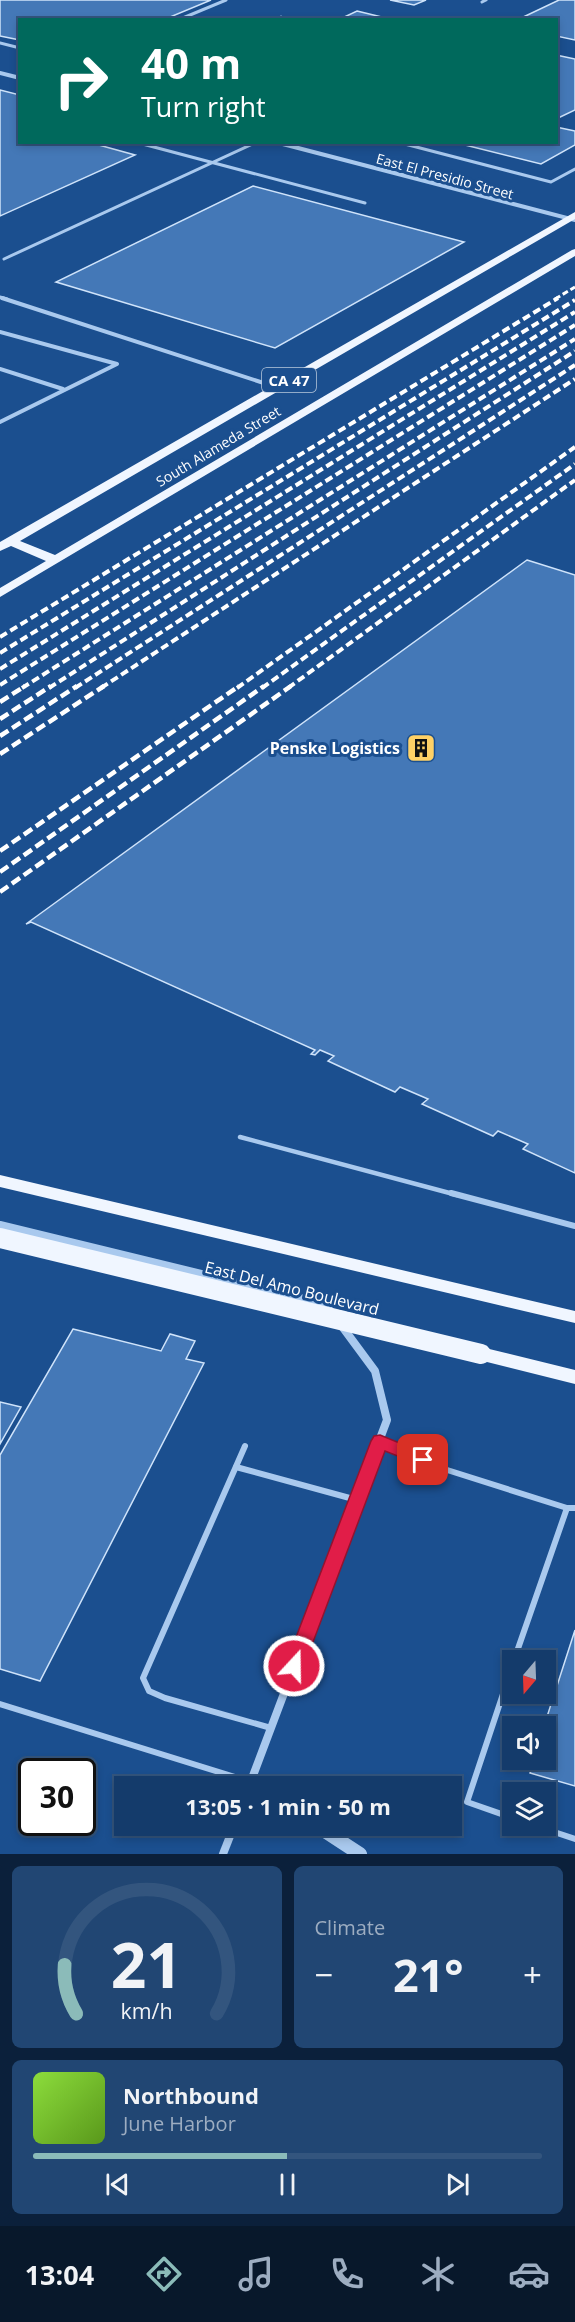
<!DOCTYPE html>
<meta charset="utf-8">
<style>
body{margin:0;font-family:"Open Sans",sans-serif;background:#214673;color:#f1f3f6;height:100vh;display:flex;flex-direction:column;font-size:22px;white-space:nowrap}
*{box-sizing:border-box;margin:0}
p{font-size:20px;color:#9dadc1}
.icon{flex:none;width:33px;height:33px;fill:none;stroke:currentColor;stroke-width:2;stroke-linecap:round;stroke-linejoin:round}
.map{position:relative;height:1854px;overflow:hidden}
.drawer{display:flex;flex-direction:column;gap:12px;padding:12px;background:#0b203b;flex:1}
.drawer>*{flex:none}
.hud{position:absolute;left:18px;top:18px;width:540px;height:126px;border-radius:0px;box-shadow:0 3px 9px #0003,0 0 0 2px #33557e;background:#00695c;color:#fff;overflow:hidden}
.needle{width:39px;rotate:199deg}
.tools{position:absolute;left:502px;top:1650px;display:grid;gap:12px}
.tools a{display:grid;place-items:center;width:54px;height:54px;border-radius:0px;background:#143b6b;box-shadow:0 3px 9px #0003,0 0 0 2px #33557e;font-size:30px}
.speed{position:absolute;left:18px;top:1758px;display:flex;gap:12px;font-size:30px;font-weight:700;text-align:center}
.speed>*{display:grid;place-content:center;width:78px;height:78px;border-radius:50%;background:#143b6b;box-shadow:0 3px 9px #0003,0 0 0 2px #33557e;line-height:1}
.speed .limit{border:3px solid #111;border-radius:9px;background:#fff;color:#111}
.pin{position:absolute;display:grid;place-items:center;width:51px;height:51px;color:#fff;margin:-26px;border-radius:12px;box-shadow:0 3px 9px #0006}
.me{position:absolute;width:66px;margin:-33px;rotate:21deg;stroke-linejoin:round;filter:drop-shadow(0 0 4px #0008)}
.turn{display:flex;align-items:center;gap:21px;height:126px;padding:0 24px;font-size:27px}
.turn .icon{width:78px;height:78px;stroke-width:2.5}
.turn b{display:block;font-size:42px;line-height:51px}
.big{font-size:45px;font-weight:700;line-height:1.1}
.drawer .tile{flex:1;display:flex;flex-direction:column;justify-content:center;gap:9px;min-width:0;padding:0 21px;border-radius:9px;background:#214673}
.drawer .dial{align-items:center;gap:0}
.dial svg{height:156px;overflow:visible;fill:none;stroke:#33557e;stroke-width:7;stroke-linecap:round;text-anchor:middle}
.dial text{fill:#f1f3f6;stroke:none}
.song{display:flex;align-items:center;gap:18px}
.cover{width:72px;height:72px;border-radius:9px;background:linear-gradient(135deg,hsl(90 70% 55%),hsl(90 70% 35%))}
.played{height:6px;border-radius:3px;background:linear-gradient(90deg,#8bbbb9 50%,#33557e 50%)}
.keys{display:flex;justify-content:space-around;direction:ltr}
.heat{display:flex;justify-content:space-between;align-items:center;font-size:33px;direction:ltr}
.drawer .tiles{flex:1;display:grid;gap:12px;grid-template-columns:1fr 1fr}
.tile:last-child{grid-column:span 2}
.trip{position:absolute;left:114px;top:1776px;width:348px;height:60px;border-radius:0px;background:#143b6b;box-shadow:0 3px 9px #0003,0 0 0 2px #33557e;font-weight:700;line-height:60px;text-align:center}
.tabs{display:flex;height:96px;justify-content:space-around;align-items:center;background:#08182b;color:#9dadc1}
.tabs .icon{width:42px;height:42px}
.tabs .current{color:#8bbbb9}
.tabs b{font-size:27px;color:#f1f3f6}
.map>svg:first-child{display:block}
.building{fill:#4478b7;stroke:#cfe3fa;stroke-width:1.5}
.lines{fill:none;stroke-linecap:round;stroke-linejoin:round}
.service-far3{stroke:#a9c9ee;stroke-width:3}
.service-far2{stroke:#a9c9ee;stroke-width:4}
.service-far1{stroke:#a9c9ee;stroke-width:4.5}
.service{stroke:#a9c9ee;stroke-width:6}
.minor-far1{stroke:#a9c9ee;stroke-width:4}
.minor{stroke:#a9c9ee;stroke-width:8}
.tertiary{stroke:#a9c9ee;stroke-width:14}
.primary{fill:#f0f6ff;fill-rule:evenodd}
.rail-far2{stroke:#fff;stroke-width:3;stroke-dasharray:6 3;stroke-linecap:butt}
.rail-far1{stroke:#fff;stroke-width:4;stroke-dasharray:8 4;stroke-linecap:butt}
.rail{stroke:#fff;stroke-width:4.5;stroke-dasharray:10 4.5;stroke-linecap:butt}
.primary-bridge{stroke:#f0f6ff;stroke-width:20}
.route{fill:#e11d48;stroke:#92132f;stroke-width:1.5}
.labels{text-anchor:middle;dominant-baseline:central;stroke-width:6;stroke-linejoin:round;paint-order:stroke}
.far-street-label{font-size:14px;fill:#fff;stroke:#1b4f8f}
.shield{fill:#1b4f8f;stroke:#bbcadd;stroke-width:1.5}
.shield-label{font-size:15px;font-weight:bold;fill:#fff}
.poi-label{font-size:16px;font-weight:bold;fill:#fff;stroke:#1b4f8f;text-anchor:end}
.street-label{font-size:16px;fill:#fff;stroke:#1b4f8f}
</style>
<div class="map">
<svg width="575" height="1854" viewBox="0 0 575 1854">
<rect width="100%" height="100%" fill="#1b4f8f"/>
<!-- building -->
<g class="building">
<path d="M0 0H211L163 20H20V40L0 36Z"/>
<path d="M390 0H426L414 5Z"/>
<path d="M559 0H575V40L556 36V20H517Z"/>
<path d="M357 11 394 20H338Z"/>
<path d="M556 55 575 59V110L556 119Z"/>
<path d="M0 90 20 95V142H88L135 155 0 216Z"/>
<path d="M556 127 575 131V145L541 164 453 142H556Z"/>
<path d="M253 186 464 242 275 348 56 282Z"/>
<path d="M527 560 575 575V1173L523 1149 528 1144 498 1131 493 1136 422 1104 428 1099 400 1087 395 1092 328 1061 334 1056 320 1050 315 1055 311 1054 315 1050 31 922 26 924Z"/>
<path d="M73 1329 161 1351 170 1334 195 1341 186 1359 204 1363 40 1681 0 1669V1455Z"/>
<path d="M0 1402 21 1407 0 1444Z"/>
<path d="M575 1630V1786L530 1773 531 1770 508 1763 513 1749V1760H546L544 1726Z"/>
</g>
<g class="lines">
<!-- service-far3 -->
<g class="service-far3">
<path d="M482 2 486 0"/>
<path d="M178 20 226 0"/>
<path d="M276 20 281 17"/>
<path d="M0 43 20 48"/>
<path d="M135 142 365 203"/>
<path d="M397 142 551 182 575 169"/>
<path d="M4 259 257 142"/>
<path d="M0 297 7 299"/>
</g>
<!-- service-far2 -->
<g class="service-far2">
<path d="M2 298 276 387"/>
<path d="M0 332 117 364 0 422"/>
<path d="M0 369 63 389"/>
</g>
<!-- service-far1 -->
<path class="service-far1" d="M240 1137 457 1195"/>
<!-- service -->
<g class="service">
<path d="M451 1193 575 1226"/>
<path d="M380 1441 444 1469 567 1508H575"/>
<path d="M245 1446 143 1678 149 1691 165 1698 271 1728"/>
<path d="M236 1467 357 1500"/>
<path d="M514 1660 567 1508"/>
<path d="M513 1664 467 1802 513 1818"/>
<path d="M0 1704 248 1781"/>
<path d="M536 1826 575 1839"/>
</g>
<!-- minor-far1 -->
<g class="minor-far1">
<path d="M0 73 20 78"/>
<path d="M275 142 575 220"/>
</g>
<!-- minor -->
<g class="minor">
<path d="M0 1225 325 1304 331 1312"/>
<path d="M251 1781 387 1420 375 1371 341 1325"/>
<path d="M223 1854 234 1826"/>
</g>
<!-- tertiary -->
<g class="tertiary">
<path d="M251 1781 259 1786"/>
<path d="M317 1826 360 1854"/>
</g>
<!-- primary -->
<g class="primary">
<path d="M575 212V219L20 541 55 555 572 250 575 249V256L0 597V588L46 561 11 546 0 551V542Z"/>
<path d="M0 1175 575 1311V1323L0 1187Z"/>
<path d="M481 1347 575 1370V1384L475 1359 472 1354 475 1349Z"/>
</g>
<!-- rail-far2 -->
<path class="rail-far2" d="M555 299 575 287"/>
<!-- rail-far1 -->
<g class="rail-far1">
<path d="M0 637 558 298"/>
<path d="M0 653 575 300"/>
<path d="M0 669 575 312"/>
<path d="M0 685 575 325"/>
<path d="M22 688 575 339"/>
<path d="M49 688 575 351"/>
<path d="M75 688 575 365"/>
<path d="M101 688 575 379"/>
<path d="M237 688 575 447"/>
<path d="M262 688 575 464"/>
<path d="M288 688 575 480"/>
</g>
<!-- rail -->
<g class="rail">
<path d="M0 702 25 686"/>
<path d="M0 719 51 686"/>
<path d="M0 736 77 686"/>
<path d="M0 754 104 686"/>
<path d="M0 851 239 686"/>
<path d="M0 872 264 686"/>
<path d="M0 892 291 686"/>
</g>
<!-- primary-bridge -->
<path class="primary-bridge" d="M0 1238 481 1354"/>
</g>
<!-- route -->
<path class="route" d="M380 1435 429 1455 432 1460 429 1464 423 1466 385 1451 304 1666 301 1671 294 1673 288 1671 285 1666 371 1441 374 1436Z"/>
<!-- icons -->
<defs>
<g id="building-square" transform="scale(1.5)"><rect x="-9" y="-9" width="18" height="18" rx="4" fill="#ffd166" stroke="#1b4f8f"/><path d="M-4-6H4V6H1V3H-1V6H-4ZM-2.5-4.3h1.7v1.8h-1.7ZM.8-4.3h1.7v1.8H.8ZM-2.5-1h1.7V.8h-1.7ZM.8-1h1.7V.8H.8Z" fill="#111"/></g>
</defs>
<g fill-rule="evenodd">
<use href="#building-square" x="421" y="748"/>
</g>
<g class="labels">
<!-- far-street labels -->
<g class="far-street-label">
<text transform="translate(445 176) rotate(15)">East El Presidio Street</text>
<text transform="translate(218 446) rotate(-31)">South Alameda Street</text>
</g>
<!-- shield labels -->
<rect class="shield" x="262" y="368" width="54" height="24" rx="4.5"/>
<g class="shield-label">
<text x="289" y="380">CA 47</text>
</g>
<!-- poi labels -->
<g class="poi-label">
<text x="400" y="748">Penske Logistics</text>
</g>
<!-- street labels -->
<g class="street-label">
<text transform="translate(292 1288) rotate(14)">East Del Amo Boulevard</text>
</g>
</g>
</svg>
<div class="tools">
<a><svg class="needle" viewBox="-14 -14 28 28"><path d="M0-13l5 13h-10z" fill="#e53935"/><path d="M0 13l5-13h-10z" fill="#9dadc1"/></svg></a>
<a><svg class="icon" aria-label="sound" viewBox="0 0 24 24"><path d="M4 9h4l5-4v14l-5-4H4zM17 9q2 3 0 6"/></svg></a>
<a><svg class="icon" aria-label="layers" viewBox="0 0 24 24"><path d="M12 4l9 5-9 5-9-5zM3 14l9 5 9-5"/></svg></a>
</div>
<div class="speed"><div class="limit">30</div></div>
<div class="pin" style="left:423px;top:1460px;background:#d93025"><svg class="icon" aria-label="arrive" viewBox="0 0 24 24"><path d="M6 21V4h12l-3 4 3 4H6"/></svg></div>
<svg class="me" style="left:294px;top:1666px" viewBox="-20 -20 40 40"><circle r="17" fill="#e11d48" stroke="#fff" stroke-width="3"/><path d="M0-11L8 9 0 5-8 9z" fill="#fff"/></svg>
<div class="trip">13:05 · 1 min · 50 m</div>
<div class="hud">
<div class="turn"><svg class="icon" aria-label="right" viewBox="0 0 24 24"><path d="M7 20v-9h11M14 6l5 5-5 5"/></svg><div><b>40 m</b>Turn right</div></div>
</div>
</div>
<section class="drawer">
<div class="tiles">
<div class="tile dial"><svg viewBox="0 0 100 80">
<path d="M14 69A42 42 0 1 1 86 69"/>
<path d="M14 69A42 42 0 0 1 8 44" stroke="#8bbbb9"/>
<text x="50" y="56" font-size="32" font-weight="700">21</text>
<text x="50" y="72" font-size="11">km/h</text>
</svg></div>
<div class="tile"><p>Climate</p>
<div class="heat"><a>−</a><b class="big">21°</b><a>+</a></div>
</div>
<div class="tile">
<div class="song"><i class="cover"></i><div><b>Northbound</b><p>June Harbor</p></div></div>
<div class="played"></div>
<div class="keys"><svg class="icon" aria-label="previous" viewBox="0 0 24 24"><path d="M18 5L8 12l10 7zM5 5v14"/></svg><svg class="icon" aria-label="pause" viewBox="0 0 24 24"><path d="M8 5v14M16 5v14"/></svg><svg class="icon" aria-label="next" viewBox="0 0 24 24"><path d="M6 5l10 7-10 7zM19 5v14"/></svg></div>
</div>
</div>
</section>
<nav class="tabs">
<b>13:04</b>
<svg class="icon current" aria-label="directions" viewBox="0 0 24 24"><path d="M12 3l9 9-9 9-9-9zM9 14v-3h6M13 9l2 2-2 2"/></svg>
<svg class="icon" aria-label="music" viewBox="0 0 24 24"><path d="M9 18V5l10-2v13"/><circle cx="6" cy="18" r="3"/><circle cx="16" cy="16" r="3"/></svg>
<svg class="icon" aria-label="phone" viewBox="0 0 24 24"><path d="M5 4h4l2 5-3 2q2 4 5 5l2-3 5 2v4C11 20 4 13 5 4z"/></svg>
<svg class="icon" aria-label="climate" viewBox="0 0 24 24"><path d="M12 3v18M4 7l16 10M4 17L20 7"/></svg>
<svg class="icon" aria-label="car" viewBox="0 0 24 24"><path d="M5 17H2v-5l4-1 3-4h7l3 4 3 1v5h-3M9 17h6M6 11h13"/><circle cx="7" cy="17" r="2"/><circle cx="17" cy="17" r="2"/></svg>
</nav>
